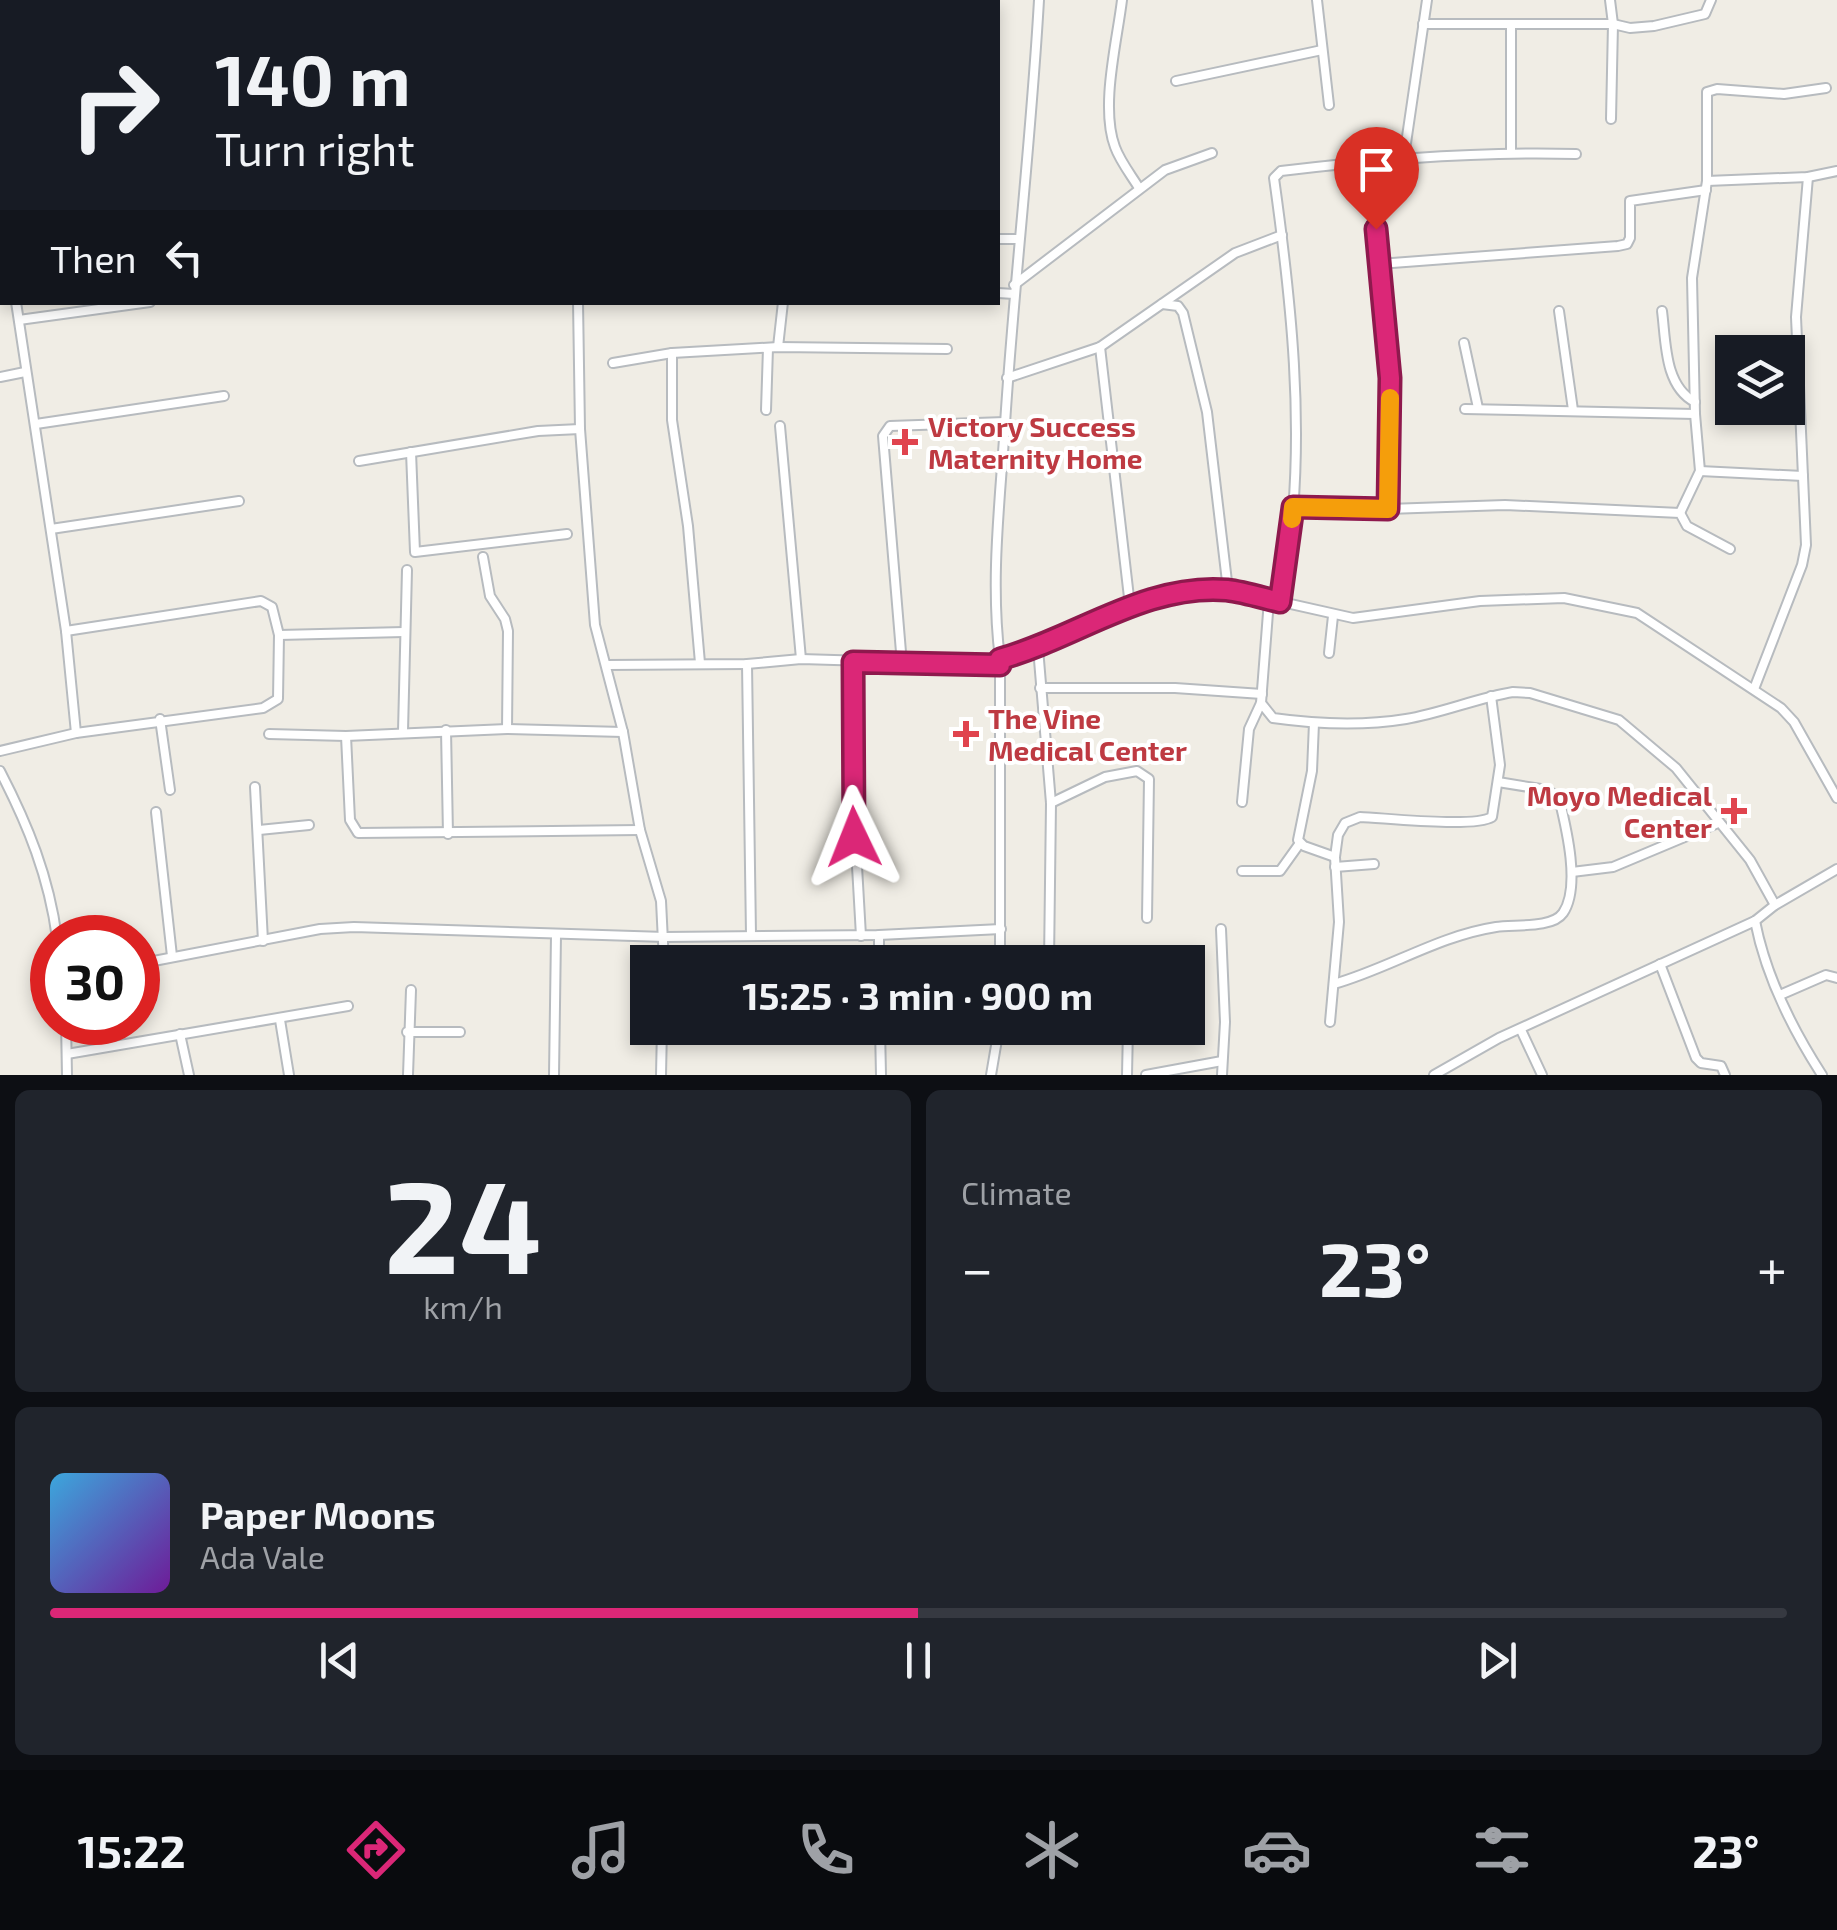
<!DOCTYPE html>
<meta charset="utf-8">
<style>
body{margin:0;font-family:"Exo 2",sans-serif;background:#20242c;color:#f1f3f6;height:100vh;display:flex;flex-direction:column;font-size:38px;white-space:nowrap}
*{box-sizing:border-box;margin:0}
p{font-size:32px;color:#9ea1a6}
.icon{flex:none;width:55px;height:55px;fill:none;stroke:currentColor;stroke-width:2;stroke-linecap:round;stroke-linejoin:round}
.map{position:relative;height:1075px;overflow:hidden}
.details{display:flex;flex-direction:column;gap:15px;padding:15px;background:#0d0f14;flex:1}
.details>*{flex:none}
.top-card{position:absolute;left:0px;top:0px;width:1000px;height:305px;box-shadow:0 5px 15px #0003;background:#171b24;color:#f1f3f6;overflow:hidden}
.fabs{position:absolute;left:1715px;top:335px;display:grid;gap:20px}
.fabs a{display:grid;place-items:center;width:90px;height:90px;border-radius:0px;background:#171b24;box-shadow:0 5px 15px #0003;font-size:50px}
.speed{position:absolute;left:30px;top:915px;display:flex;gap:20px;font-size:50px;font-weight:700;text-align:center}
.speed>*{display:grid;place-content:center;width:130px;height:130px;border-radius:50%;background:#171b24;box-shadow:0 5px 15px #0003;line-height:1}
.speed .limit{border:15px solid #d22;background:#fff;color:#111}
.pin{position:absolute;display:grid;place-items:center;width:85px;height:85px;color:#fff;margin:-102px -42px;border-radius:50% 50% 50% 0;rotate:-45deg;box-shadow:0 0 10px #0007}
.pin .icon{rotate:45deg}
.me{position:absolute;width:110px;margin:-55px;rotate:358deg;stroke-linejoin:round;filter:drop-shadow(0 0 8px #0008)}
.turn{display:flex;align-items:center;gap:35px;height:210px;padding:0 50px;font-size:45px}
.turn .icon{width:130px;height:130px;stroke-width:2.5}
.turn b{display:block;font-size:70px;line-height:85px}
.then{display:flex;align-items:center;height:95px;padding:0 50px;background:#0003;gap:20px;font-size:38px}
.big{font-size:75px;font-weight:700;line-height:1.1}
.details .widget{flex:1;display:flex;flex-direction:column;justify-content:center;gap:15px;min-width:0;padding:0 35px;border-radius:15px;background:#20242c}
.details .dial{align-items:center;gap:0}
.dial b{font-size:130px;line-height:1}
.song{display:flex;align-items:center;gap:30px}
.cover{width:120px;height:120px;border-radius:15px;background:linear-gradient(135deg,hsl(200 70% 55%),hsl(280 70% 35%))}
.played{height:10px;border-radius:5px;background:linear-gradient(90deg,#db2777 50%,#363941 50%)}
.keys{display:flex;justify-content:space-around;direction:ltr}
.heat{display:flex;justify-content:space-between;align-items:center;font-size:55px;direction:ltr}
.details .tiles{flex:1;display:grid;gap:15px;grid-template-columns:1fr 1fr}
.widget:last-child{grid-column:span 2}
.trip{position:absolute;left:630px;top:945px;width:575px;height:100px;border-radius:0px;background:#171b24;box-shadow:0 5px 15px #0003;font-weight:700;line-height:100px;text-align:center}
.menu{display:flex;height:160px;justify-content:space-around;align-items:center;background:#090b0e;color:#9ea1a6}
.menu .icon{width:70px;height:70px}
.menu .active{color:#db2777}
.menu b{font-size:45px;color:#f1f3f6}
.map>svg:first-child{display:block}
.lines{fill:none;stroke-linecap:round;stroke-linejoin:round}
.street-casing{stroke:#b7bbbf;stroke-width:12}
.street{stroke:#fff;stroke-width:8}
.route-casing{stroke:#8e194d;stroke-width:25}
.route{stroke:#db2777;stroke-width:18}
.slow{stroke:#f59e0b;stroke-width:18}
.health-dot{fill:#e0444e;stroke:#fff;stroke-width:4}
.labels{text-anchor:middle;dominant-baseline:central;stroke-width:8;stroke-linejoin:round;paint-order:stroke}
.health-label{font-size:28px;font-weight:bold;fill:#be3a42;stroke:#fff;text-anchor:start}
</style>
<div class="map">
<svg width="1837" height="1075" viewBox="0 0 1837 1075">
<rect width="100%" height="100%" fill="#f0ede5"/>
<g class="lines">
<!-- street casing -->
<g class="street-casing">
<g id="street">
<path d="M1122 0C1117 42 1100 107 1115 147 1120 161 1131 175 1139 188"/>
<path d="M1317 0 1329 105"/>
<path d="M1610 0 1613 24 1611 119"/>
<path d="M51 2V0"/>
<path d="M152 2V0"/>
<path d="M251 2V0"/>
<path d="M355 2 356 0"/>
<path d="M457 2 458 0"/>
<path d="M561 2V0"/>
<path d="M838 2V0"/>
<path d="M934 2 935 0"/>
<path d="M1423 24H1613L1630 28 1654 26 1705 14 1711 0"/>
<path d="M1511 26V152"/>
<path d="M1176 81 1322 50"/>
<path d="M0 83 2 84"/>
<path d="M0 134 2 135"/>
<path d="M1404 157 1427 0"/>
<path d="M1369 160 1390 378 1388 509"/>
<path d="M1707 181 1808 177 1837 171"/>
<path d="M0 202 2 203"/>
<path d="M998 239H1019"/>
<path d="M1379 264 1618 246 1627 244 1630 238V201L1706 190"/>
<path d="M1014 285 1165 170 1212 153"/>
<path d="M998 293 1014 294"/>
<path d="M16 302 66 631 76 733"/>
<path d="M578 302 580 429 595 625 623 732 640 830 661 901 664 962"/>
<path d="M1162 304 1178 306 1183 313 1207 412 1228 590"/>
<path d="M1559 311 1573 410"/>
<path d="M1662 311C1666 341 1664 386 1695 402"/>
<path d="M19 320 150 302"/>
<path d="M1464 343 1478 408"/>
<path d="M778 347 783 302"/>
<path d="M1100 347 1130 606"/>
<path d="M672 353V420L688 526 700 663"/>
<path d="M613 363 672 353 778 347 947 349"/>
<path d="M0 377 25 372"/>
<path d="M1007 378 1100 347 1235 253 1282 235"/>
<path d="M1465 409 1695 414"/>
<path d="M766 410 768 348"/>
<path d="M36 424 224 396"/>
<path d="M780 426 801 659"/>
<path d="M411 452 415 552 567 534"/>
<path d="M359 461 538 431 580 429"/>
<path d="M1700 471 1803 476"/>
<path d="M1293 507 1388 509 1505 505 1680 513 1687 526 1730 549"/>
<path d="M1680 513 1700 471 1695 414 1692 278 1707 181V92L1717 89 1784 94 1826 88"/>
<path d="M51 529 239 501"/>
<path d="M483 557 490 596 505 619 508 631 507 729"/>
<path d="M1280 603C1282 585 1287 567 1289 549 1305 427 1291 299 1274 178L1281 171C1380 159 1477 151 1576 154"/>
<path d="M279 635 404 632"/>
<path d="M1038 648 1051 803 1049 962"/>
<path d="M1329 653 1333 616"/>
<path d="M1000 659 1038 648 1130 606 1192 591 1228 590 1353 618 1480 601 1564 598 1637 613 1781 708 1794 722 1837 798"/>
<path d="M853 662 852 779 861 936"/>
<path d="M747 664 751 935"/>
<path d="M902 664 883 436 890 426 1005 422"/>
<path d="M607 665 747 664 801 659 1000 665"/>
<path d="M1040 688H1175L1262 694"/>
<path d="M1754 689 1802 565 1806 545 1796 317 1808 177"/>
<path d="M1261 703 1273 718C1316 724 1363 726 1406 719 1442 713 1477 698 1513 692L1530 693 1619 720 1676 768 1750 860 1775 905"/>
<path d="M160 719 170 790"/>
<path d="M1314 723 1312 771 1298 840 1304 846 1335 857"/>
<path d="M446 730 448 834"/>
<path d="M403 731 407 570"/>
<path d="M269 734 346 736 507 729 623 732"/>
<path d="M346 736 350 820 358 833 640 830"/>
<path d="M0 751 76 733 263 708 278 699 279 635 272 607 261 601 66 631"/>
<path d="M0 771C28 825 49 877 57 938"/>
<path d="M255 787 263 941"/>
<path d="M1242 802 1249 729 1261 703 1269 600"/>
<path d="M1051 803 1105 777 1137 771 1149 779 1147 918"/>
<path d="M156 812 172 956"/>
<path d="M259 830 309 825"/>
<path d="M1335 867 1374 864"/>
<path d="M1242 871H1280L1300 843"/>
<path d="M1572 872 1613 867 1718 823"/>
<path d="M1755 921C1766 977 1791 1027 1822 1075"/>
<path d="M1221 929 1225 1022 1222 1075"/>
<path d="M879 935V962"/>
<path d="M1000 962V659C990 580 1000 503 1005 424 1014 283 1031 142 1039 0"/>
<path d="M138 964 320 929 354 927 665 937 879 935 1001 929"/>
<path d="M1660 964 1696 1058 1701 1063 1721 1066 1725 1075"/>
<path d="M1334 984C1390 968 1438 936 1496 927 1513 924 1552 929 1563 913 1581 887 1566 827 1559 798L1547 790 1498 782"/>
<path d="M1780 995 1826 975 1837 978"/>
<path d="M280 1020 289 1075"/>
<path d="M66 1022 67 1075"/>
<path d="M1330 1022 1339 922 1335 857 1338 835 1345 823 1360 817C1386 818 1474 828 1492 817L1500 765 1491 696"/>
<path d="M880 1028 881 1075"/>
<path d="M1521 1030 1542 1075"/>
<path d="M407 1032H460"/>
<path d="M180 1034 189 1075"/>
<path d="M662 1037 880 1036"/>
<path d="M67 1054 348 1006"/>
<path d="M408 1075 411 990"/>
<path d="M554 1075 556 935"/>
<path d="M661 1075 662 1028"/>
<path d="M991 1075 999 1028"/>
<path d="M1127 1075 1128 1028"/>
<path d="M1146 1075 1222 1061"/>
<path d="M1434 1075 1499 1038 1755 921 1775 905 1837 869"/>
</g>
</g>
<!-- street -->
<use href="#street" class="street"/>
</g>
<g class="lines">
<!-- route casing -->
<g class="route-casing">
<path id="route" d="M854 837 853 662 1000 665V659C1076 638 1146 583 1227 590 1244 592 1263 598 1280 602L1293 507 1388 509 1390 378 1376 229"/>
</g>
<!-- route -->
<use href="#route" class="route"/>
<!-- slow -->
<path class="slow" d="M1292 519 1293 507 1388 509 1390 398"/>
</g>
<!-- markers -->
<g class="health-dot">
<path d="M900 427h10v10h10v10h-10v10h-10v-10h-10v-10h10z"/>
<path d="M961 719h10v10h10v10h-10v10h-10v-10h-10v-10h10z"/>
<path d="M1729 796h10v10h10v10h-10v10h-10v-10h-10v-10h10z"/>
</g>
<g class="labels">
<!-- health labels -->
<g class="health-label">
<text x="928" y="426">Victory Success<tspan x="928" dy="32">Maternity Home</tspan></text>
<text x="988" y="718">The Vine<tspan x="988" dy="32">Medical Center</tspan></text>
<text x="1712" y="795" text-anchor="end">Moyo Medical<tspan x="1712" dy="32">Center</tspan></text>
</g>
</g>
</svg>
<div class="fabs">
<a><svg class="icon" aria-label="layers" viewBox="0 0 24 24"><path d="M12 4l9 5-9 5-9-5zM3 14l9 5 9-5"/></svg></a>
</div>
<div class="speed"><div class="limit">30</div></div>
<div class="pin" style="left:1376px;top:229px;background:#d93025"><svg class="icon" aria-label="arrive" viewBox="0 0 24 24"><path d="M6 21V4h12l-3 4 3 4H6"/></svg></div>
<svg class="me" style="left:854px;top:837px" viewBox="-20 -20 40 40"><path d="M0-17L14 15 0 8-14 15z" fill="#db2777" stroke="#fff" stroke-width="4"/></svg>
<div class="trip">15:25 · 3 min · 900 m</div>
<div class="top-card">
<div class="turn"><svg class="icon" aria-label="right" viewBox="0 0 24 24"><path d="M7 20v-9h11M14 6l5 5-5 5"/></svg><div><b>140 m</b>Turn right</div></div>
<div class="then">Then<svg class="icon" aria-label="left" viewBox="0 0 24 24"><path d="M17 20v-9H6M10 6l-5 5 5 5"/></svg></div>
</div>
</div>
<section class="details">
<div class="tiles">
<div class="widget dial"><b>24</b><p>km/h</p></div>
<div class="widget"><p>Climate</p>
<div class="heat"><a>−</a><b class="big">23°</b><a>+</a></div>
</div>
<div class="widget">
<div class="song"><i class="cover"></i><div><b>Paper Moons</b><p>Ada Vale</p></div></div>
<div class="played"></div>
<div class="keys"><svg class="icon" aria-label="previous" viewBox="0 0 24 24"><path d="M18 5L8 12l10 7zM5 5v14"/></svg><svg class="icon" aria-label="pause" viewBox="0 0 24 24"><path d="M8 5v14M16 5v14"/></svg><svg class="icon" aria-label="next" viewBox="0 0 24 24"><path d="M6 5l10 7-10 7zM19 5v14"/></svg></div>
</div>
</div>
</section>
<nav class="menu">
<b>15:22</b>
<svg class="icon active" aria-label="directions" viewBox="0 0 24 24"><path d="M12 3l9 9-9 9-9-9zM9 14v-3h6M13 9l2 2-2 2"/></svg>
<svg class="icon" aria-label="music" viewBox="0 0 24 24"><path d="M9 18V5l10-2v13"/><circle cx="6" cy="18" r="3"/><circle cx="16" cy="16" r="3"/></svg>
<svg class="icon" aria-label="phone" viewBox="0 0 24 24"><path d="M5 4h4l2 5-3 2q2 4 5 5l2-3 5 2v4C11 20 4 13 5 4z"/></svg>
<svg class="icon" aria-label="climate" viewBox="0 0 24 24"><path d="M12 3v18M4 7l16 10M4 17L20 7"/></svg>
<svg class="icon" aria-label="car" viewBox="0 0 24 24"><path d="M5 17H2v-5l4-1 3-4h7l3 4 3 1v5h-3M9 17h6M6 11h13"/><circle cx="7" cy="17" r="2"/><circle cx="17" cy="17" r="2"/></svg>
<svg class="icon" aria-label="filters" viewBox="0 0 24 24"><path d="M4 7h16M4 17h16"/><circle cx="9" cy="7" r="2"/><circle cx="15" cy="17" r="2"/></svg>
<b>23°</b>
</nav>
